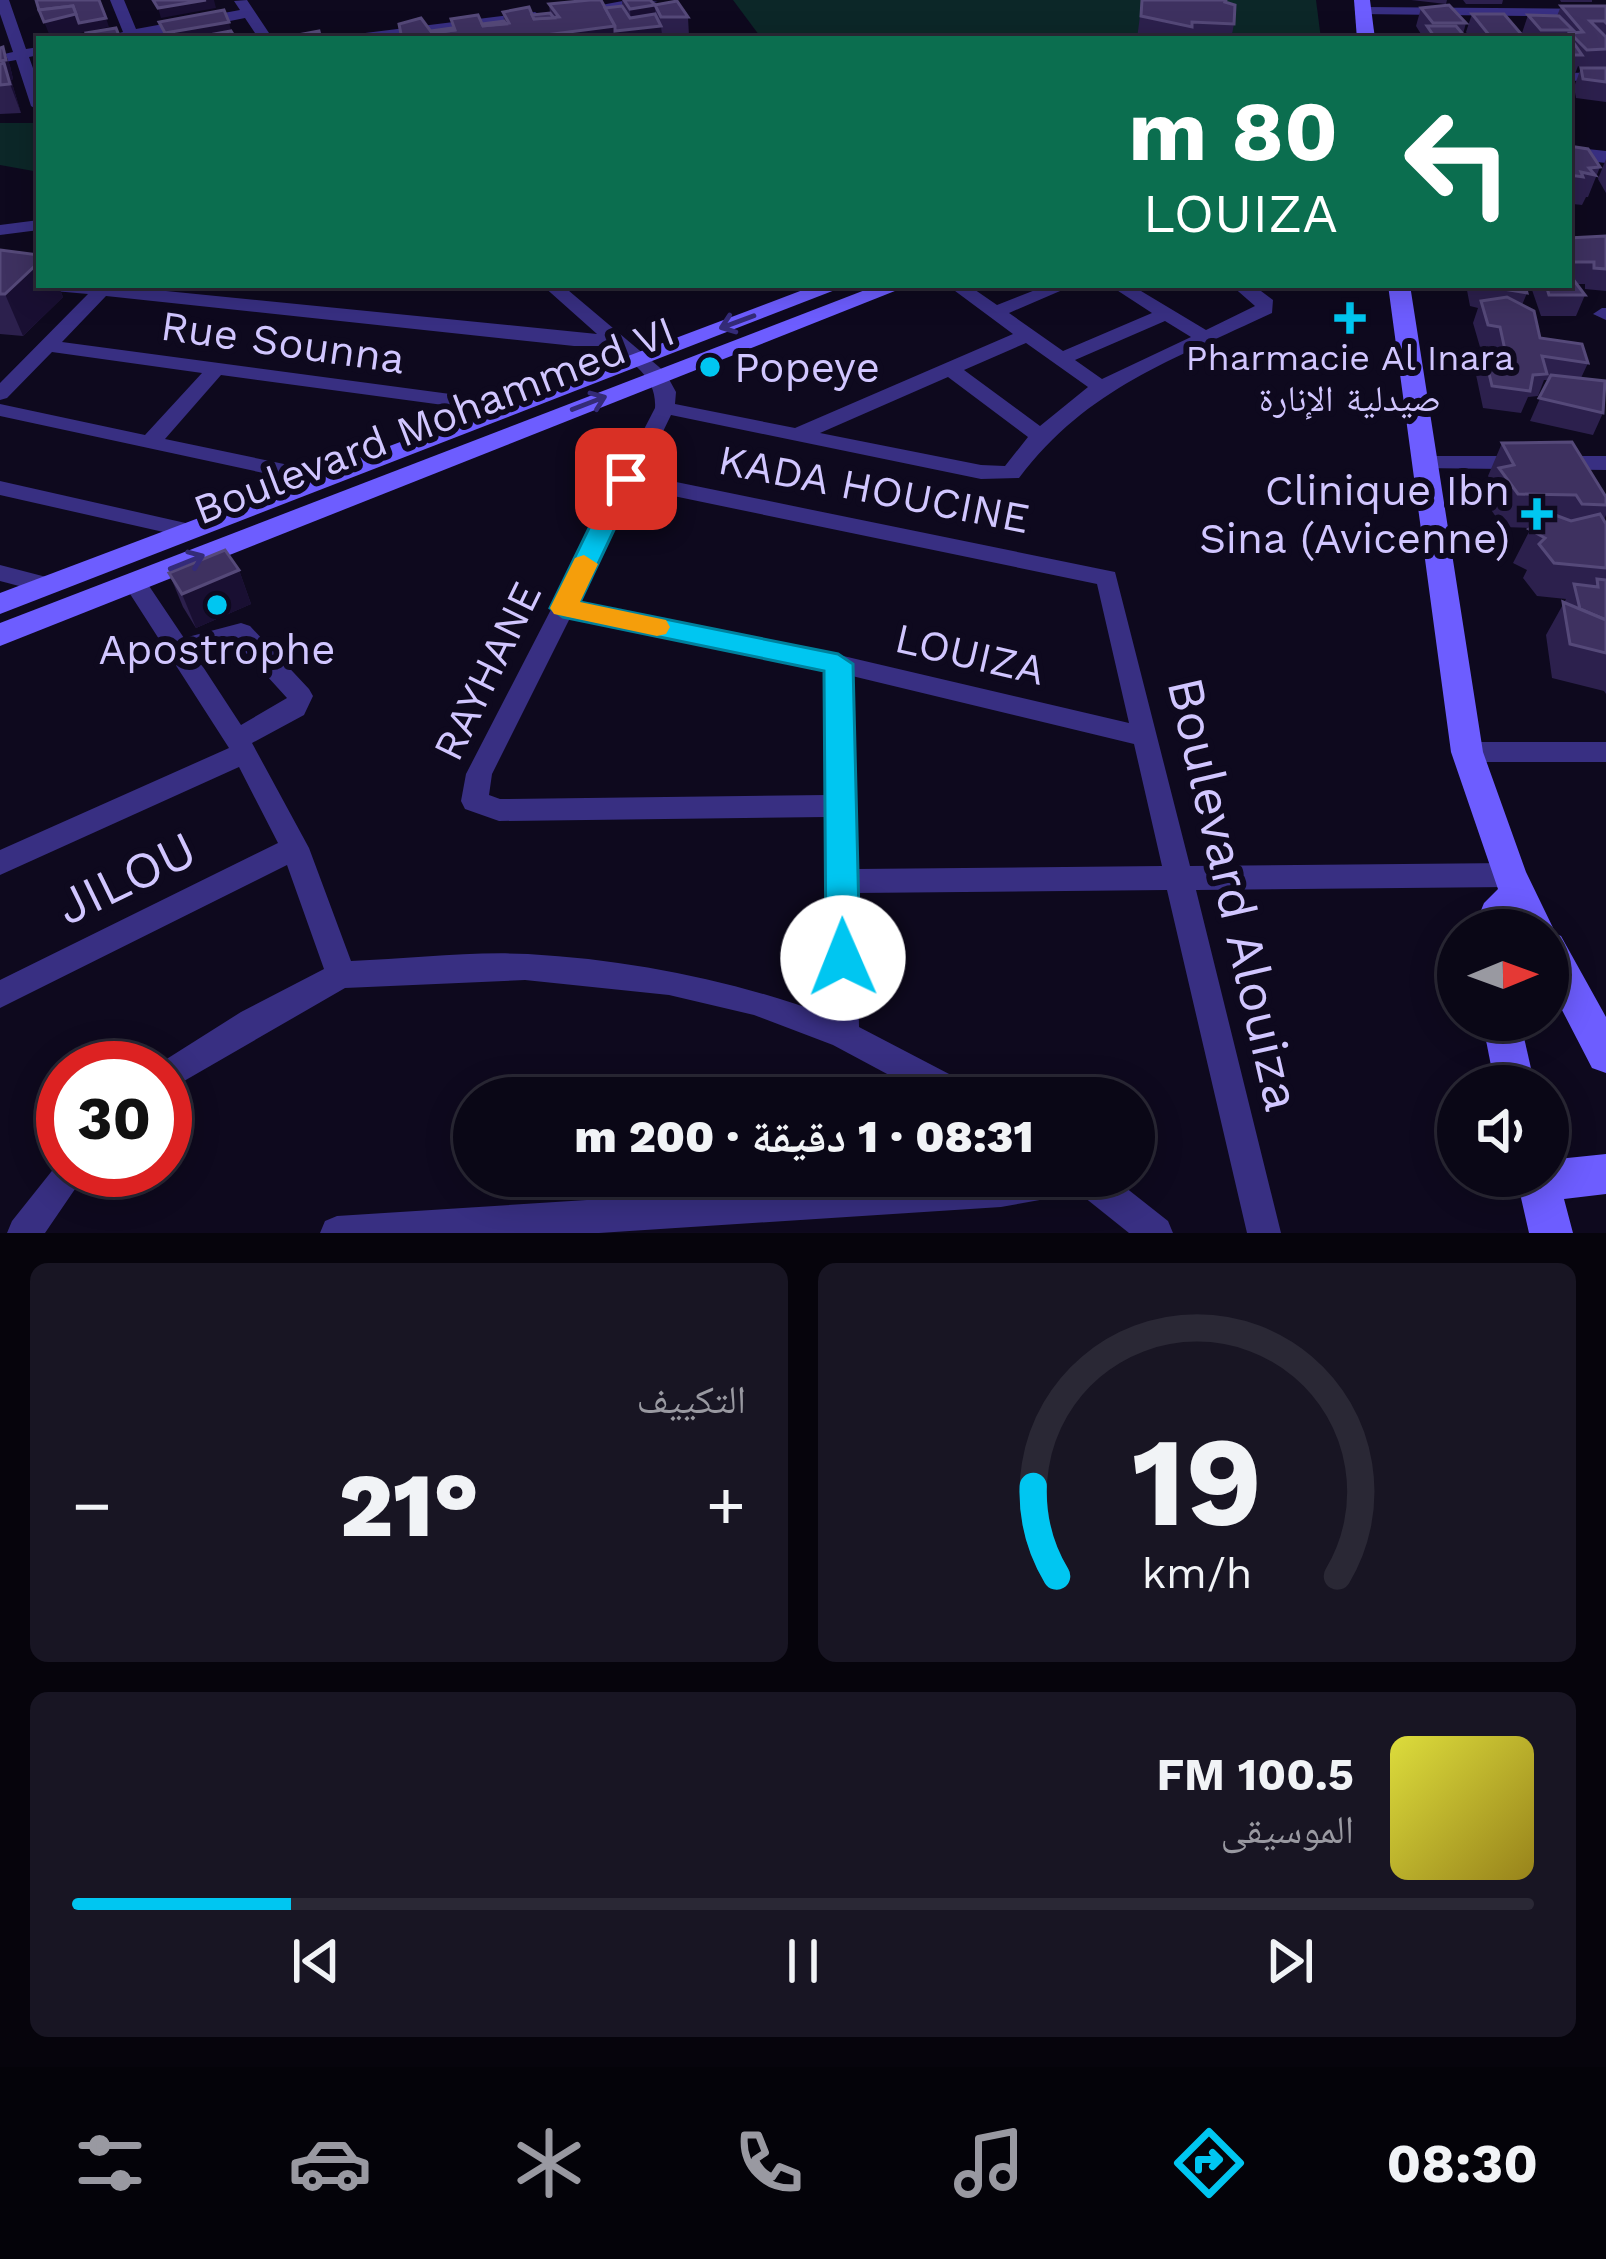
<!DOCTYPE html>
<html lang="ar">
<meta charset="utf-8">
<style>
body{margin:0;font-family:"Work Sans","Noto Naskh Arabic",sans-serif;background:#181523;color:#f1f3f6;direction:rtl;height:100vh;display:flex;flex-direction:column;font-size:45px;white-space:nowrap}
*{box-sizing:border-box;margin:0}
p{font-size:39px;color:#9999a1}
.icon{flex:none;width:66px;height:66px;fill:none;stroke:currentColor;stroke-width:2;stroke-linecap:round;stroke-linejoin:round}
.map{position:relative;height:1233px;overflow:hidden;direction:ltr}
.drawer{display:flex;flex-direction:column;gap:30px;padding:30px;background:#06040c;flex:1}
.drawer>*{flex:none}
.banner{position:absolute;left:36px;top:36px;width:1536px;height:252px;border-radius:0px;box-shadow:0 6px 30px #0003,0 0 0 3px #2a2835;direction:rtl;background:#0b6e4f;color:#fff;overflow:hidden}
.needle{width:78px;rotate:89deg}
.tools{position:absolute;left:1437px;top:909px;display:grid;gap:24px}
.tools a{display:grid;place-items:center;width:132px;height:132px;border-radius:50%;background:#0a0716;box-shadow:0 6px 30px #0003,0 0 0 3px #2a2835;font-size:60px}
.speed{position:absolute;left:36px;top:1041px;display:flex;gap:24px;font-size:60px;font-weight:700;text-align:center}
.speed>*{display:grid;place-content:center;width:156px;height:156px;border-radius:50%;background:#0a0716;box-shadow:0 6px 30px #0003,0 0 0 3px #2a2835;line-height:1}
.speed .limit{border:18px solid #d22;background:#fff;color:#111}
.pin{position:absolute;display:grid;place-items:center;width:102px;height:102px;color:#fff;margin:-51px;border-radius:24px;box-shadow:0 6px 18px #0006}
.me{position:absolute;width:132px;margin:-66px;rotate:359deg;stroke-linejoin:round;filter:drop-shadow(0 0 9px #0008)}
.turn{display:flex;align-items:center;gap:42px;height:252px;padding:0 36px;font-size:54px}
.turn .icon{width:156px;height:156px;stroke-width:2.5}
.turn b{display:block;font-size:84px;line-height:102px}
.big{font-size:90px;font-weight:800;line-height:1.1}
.drawer .widget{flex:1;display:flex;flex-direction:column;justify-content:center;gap:18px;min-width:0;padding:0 42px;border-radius:18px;background:#181523}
.drawer .dial{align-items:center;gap:0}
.dial svg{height:312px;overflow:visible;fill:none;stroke:#2a2835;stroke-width:7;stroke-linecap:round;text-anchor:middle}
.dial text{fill:#f1f3f6;stroke:none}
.song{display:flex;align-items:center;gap:36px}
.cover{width:144px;height:144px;border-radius:18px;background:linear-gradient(135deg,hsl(60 70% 55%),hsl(50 70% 35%))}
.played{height:12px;border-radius:6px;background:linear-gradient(90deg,#00c6f1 15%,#2a2835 15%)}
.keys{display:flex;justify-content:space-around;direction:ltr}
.heat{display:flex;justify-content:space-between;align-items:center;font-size:66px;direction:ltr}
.drawer .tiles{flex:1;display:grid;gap:30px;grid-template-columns:1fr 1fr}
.widget:last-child{grid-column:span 2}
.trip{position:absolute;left:453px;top:1077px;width:702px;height:120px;border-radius:60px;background:#0a0716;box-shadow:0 6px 30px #0003,0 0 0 3px #2a2835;font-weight:800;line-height:120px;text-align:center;direction:rtl}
.tabs{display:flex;height:192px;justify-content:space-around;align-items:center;background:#040309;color:#9999a1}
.tabs .icon{width:84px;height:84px}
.tabs .current{color:#00c6f1}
.tabs b{font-size:54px;color:#f1f3f6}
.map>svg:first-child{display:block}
.green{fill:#0c2728}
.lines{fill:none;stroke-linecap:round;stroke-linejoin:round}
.minor{fill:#382f82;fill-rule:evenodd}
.tertiary{fill:#382f82;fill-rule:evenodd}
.secondary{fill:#6d5dff;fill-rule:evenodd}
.wall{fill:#2c204d}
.shaded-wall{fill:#190f32}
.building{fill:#3e3160;stroke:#554979;stroke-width:3}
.oneway{stroke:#342b78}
.route{fill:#00c6f1;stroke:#00819d;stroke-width:3}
.slow{fill:#f59e0b}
.poi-dot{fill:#00c6f1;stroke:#0e091e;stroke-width:4.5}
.labels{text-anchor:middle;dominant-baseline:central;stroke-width:12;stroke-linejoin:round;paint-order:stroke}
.far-poi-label{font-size:36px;fill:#d1c6ff;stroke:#0e091e}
.street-label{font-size:42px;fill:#d1c6ff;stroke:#0e091e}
.poi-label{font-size:42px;fill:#d1c6ff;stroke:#0e091e;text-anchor:start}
.near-street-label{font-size:51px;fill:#d1c6ff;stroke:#0e091e}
</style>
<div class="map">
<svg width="1606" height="1233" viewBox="0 0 1606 1233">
<rect width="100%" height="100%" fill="#0e091e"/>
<!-- green -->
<g class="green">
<path d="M733 0H1316L1321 39H762Z"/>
<path d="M0 123H39V172L0 165Z"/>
</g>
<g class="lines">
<!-- minor -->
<g class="minor">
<path d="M0 0H9L26 49 39 47V55L29 57 39 85V111L31 106 16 60 0 63V55L13 52 0 14Z"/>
<path d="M110 0H124L136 29 240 10 234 1 247 0 273 39H259L245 18 140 39H98L123 32Z"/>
<path d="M628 0 658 1 576 15 569 11Z"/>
<path d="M1364 7 1606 9V17L1359 14 1357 11Z"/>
<path d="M535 12 542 16 540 19 383 39H342L349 35Z"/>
<path d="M1606 72V80L1569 81V73Z"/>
<path d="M39 220V230L0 235V225Z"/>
<path d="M45 285H106L597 334 542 285H562L665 372 676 392 675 404 795 428 1013 334 947 285H968L997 305 1048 285H1074L1009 313 1063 351 1152 313 1109 285H1131L1206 330 1255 306 1231 285H1253L1273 300 1272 313C1173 360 1088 387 1019 478L981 479 671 415 642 475 1115 572 1190 866 1509 863 1519 867 1523 875 1519 883 1509 887 1196 890 1281 1233H1247L1167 890 856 893 859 1027 974 1087 979 1098H932L833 1045 754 1015 669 995 525 980 345 988 165 1092V1068L154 1067 241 1012 324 969 287 865 0 1008V980L278 843 239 767 0 875V850L229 748 123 583 127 577H143L184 638 241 623 250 626 309 689 313 696 304 715 252 743 309 848 351 961C409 959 470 951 528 954 632 960 731 980 828 1015L827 817 499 821 465 809 461 801 466 774 655 408C657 377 633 364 611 346H574L106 296 62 342 510 402 520 408 510 414 221 375 165 439 332 474 335 479 324 486 0 416V404L145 435 202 373 52 352 7 398 0 400V383L88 294 54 291ZM1165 321 1191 337 1102 379 1075 360ZM1026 343 1088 387 1040 426 964 370ZM948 377 1028 437 1005 466 981 465 820 433ZM635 488 1097 584 1129 723 839 655 578 603ZM570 618 827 670V795L500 799 489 795 492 774ZM236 642 287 698 241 725 194 653ZM852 676 1134 744 1162 866 856 869Z"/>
<path d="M1602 308H1606V320L1593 314Z"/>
<path d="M1427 456H1606V470L1419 468 1416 463Z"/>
<path d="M0 481 190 524 201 531 190 538 0 495Z"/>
<path d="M0 565 54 579 58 585 46 593 0 581Z"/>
<path d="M1467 742H1606V762H1467L1458 759 1454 752 1458 745Z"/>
<path d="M63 1157V1170H88L45 1233H7L12 1221Z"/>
<path d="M961 1176H1111L1168 1221 1173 1233H1129L1079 1193 1001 1207 599 1233H320L325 1221 337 1216Z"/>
</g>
<!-- tertiary -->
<path class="tertiary" d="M1569 147 1606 151V163L1569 159Z"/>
<!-- secondary -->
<g class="secondary">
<path d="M1354 0H1370L1375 39H1357Z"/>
<path d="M816 285H848L0 614V593Z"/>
<path d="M878 285H910L0 646V623Z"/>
<path d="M1388 285H1410L1483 752 1526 872 1556 934 1561 936 1606 1017V1073L1592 1068 1548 983V930H1520L1515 920 1509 930H1473L1484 903 1498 889 1451 752Z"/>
<path d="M1482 1020H1520L1535 1086H1495Z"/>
<path d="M1606 1154V1194L1564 1199 1573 1233H1529L1516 1176H1548V1160Z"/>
</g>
</g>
<!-- wall -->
<g class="wall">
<path d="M622 0H650L688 17 689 36 662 35 630 39 431 31 453 28 451 19 482 24 504 21 503 12 532 15 550 13 549 4 605 8 622 6Z"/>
<path d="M1142 0 1226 2 1234 24 1231 39H1137Z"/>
<path d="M1411 0H1447L1446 4Z"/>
<path d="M1463 0H1503L1502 4H1466Z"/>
<path d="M1560 0H1592V2H1561Z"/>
<path d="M1561 6H1606V102L1576 98 1574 87 1581 68 1578 66 1575 74H1569V39H1527L1522 33 1528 15 1557 16Z"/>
<path d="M1421 8 1466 23 1463 34 1467 39H1424L1416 26Z"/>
<path d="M1472 14 1522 35 1521 39H1471L1466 32Z"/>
<path d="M3 47 10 66 13 79 11 80 21 113 0 114V48Z"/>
<path d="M1569 146 1600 167 1588 197H1586L1582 205 1573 204 1571 208 1569 207Z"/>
<path d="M1606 159V193L1598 179Z"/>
<path d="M1606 236V291L1585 289V284H1576L1585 295 1576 316H1541L1532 290 1534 285H1569V238Z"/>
<path d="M0 250 39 285H58L63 297 23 336 0 334Z"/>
<path d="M1466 285H1525L1527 293 1522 305 1540 338 1588 363 1581 378 1603 413 1593 435 1530 421 1548 380H1544L1538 396 1528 397 1521 413 1483 408 1475 370 1483 348 1492 349 1480 347 1473 323 1478 308 1470 306Z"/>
<path d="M1502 443 1606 497V515L1604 520 1606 524V694L1604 691 1552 678 1546 635 1566 599 1537 596 1523 578 1527 570 1513 563 1531 528 1503 527 1485 501 1493 484 1488 476Z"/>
<path d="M239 570 251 604 196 628 183 607 169 573Z"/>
</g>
<!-- shaded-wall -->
<g class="shaded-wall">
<path d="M206 0H214L216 8 161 18 158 8Z"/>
<path d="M655 5 656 23 631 27 630 9Z"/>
<path d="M76 14 106 18 109 27 51 39 43 19Z"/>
<path d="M229 22 233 39H166L165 33Z"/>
<path d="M615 26H661L662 35 630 39H515Z"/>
<path d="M3 47 10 66 13 79 11 80 21 113 10 84 0 82V61Z"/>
<path d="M39 262V285H58L63 297 23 336 5 294Z"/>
<path d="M239 570 251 604 196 628 182 594Z"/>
</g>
<!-- building -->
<g class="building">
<path d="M36 0H99L106 18 79 23 73 6 39 10Z"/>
<path d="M153 0H206L158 8Z"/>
<path d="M590 0H601L615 26 515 39H402L399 24 421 18 432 33 455 30 451 19 478 15 483 26 509 23 503 12 529 7 534 19 559 17 549 4Z"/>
<path d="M624 0H650L655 5 677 1 688 17H661L655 5 630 9Z"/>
<path d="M1142 0H1226L1225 2 1235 5 1234 24 1192 22V27L1141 16Z"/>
<path d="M1449 5 1466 23H1433L1421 8Z"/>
<path d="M73 6 76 14 44 22 39 10Z"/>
<path d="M622 6 630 18 655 14 661 26 615 31V26L605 8Z"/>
<path d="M1561 6H1606V23L1604 21H1590L1606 37V49L1587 50 1570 33 1583 32Z"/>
<path d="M224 10 229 22 165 33 159 22Z"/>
<path d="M550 13 554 18 534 19 532 15Z"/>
<path d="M1472 14H1504L1522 35H1489Z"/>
<path d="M1528 15 1559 16 1573 30H1541Z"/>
<path d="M504 21 506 24 483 26 482 24Z"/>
<path d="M1427 26H1456L1467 39H1436Z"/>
<path d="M116 28 120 38 88 39 86 33Z"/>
<path d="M453 28 454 30 432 33 431 31Z"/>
<path d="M231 31 236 39H205L203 36Z"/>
<path d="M319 31 321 39H294L292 36Z"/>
<path d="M1569 36 1582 55H1569V39L1532 38Z"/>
<path d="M3 47 6 60 0 61V48Z"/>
<path d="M4 63 10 84 0 85V64Z"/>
<path d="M1581 68H1606V82L1583 79Z"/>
<path d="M1569 146 1588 149 1600 167 1589 168 1595 175 1581 172 1583 177 1569 175Z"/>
<path d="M1606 236V269L1594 268V262H1569V238Z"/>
<path d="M0 250 39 255V262L5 294H0Z"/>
<path d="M1569 274 1585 295H1549L1546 285H1569Z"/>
<path d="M1479 285H1525L1527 293Z"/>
<path d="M1507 297 1534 311 1540 338 1582 344 1588 363 1542 356 1547 374 1533 375 1530 391 1492 386 1483 348 1505 350 1500 327 1488 325 1481 301Z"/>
<path d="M1551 375 1605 381 1603 413 1539 398Z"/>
<path d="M1572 442 1606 497V505L1582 504 1576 495 1518 494 1499 468 1514 465 1502 443Z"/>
<path d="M1600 514 1606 524V568L1554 563 1539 544 1545 538 1529 529 1555 515 1571 521Z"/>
<path d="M225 550 239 570 182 594 169 573Z"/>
<path d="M1597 579 1606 580V620L1580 609 1574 584 1598 587Z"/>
<path d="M1563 602 1606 620V653L1570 644Z"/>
</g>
<!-- one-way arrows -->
<defs><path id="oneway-shaft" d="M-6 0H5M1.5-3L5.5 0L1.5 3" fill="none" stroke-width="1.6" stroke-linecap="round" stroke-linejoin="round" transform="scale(3)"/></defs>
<g class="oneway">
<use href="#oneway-shaft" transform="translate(737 322) rotate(160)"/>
<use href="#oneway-shaft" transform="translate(589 403) rotate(-21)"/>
<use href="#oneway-shaft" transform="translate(187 562) rotate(-22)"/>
</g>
<!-- route -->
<path class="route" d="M626 472 638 479 580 602 838 654 853 664 860 958 855 969 843 973 831 969 826 958 824 671 563 617 550 608 613 479Z"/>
<!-- slow -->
<path class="slow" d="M584 555 598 564 580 602 666 620 670 627 666 634 657 636 554 614 550 608 575 558Z"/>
<!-- markers -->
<g class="poi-dot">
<path d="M1344 300h12v12h12v12h-12v12h-12v-12h-12v-12h12z"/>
<circle cx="710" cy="367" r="12"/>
<path d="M1531 496h12v12h12v12h-12v12h-12v-12h-12v-12h12z"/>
<circle cx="217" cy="605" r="12"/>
</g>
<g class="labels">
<!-- far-poi labels -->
<g class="far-poi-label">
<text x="1350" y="358">Pharmacie Al Inara<tspan x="1350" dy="41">صيدلية الإنارة</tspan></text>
</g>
<!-- street labels -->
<g class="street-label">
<text transform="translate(283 342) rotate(8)">Rue Sounna</text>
<text transform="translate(434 420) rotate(-21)">Boulevard Mohammed VI</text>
<text transform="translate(874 489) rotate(11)">KADA HOUCINE</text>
<text transform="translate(970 654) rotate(13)">LOUIZA</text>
<text transform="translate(487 671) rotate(-64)">RAYHANE</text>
</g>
<!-- poi labels -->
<g class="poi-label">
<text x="734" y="367">Popeye</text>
<text x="1510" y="490" text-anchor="end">Clinique Ibn<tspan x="1510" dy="48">Sina (Avicenne)</tspan></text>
<text x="217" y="649" text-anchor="middle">Apostrophe</text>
</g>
<!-- near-street labels -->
<g class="near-street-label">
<text transform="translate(126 878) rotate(-26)">JILOU</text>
<text transform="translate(1234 894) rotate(77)">Boulevard Alouiza</text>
</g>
</g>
</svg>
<div class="tools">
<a><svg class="needle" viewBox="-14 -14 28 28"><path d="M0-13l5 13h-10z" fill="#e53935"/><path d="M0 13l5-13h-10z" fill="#9999a1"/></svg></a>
<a><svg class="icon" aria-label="sound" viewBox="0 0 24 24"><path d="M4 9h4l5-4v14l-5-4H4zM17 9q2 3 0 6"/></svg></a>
</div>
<div class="speed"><div class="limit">30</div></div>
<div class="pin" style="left:626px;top:479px;background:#d93025"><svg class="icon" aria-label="arrive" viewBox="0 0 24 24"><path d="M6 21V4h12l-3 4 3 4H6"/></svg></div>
<svg class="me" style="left:843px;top:958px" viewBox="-20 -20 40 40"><circle r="19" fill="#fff"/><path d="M0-13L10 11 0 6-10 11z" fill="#00c6f1"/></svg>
<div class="trip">08:31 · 1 دقيقة · 200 m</div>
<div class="banner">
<div class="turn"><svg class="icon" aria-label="left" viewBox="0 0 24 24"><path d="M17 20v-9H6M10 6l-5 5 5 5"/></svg><div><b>80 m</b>LOUIZA</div></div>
</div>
</div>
<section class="drawer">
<div class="tiles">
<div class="widget dial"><svg viewBox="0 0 100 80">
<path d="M14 69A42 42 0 1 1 86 69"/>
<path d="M14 69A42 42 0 0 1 8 46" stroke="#00c6f1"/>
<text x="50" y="56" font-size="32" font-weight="700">19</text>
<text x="50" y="72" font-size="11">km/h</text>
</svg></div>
<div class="widget"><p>التكييف</p>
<div class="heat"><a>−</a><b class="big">21°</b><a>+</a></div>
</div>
<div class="widget">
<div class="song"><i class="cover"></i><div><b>100.5 FM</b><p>الموسيقى</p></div></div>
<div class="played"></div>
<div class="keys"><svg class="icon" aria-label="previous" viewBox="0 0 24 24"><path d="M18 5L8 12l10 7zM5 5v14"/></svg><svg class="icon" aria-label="pause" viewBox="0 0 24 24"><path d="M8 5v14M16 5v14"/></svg><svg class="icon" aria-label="next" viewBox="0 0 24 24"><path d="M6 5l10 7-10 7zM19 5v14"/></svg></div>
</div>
</div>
</section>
<nav class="tabs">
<b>08:30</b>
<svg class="icon current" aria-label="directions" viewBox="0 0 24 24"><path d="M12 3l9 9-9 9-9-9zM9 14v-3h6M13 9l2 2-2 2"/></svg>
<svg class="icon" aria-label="music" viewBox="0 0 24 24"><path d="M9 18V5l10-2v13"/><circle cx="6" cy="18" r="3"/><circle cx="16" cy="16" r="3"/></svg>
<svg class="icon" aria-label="phone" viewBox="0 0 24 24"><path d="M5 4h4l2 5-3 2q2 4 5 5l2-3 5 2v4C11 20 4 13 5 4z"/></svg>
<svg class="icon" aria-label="climate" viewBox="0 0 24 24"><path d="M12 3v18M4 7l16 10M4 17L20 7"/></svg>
<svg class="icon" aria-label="car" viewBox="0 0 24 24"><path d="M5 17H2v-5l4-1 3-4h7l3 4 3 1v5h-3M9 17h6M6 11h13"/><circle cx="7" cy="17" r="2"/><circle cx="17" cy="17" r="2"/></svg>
<svg class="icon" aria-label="filters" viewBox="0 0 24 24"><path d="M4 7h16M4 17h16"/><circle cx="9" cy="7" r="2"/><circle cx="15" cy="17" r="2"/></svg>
</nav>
